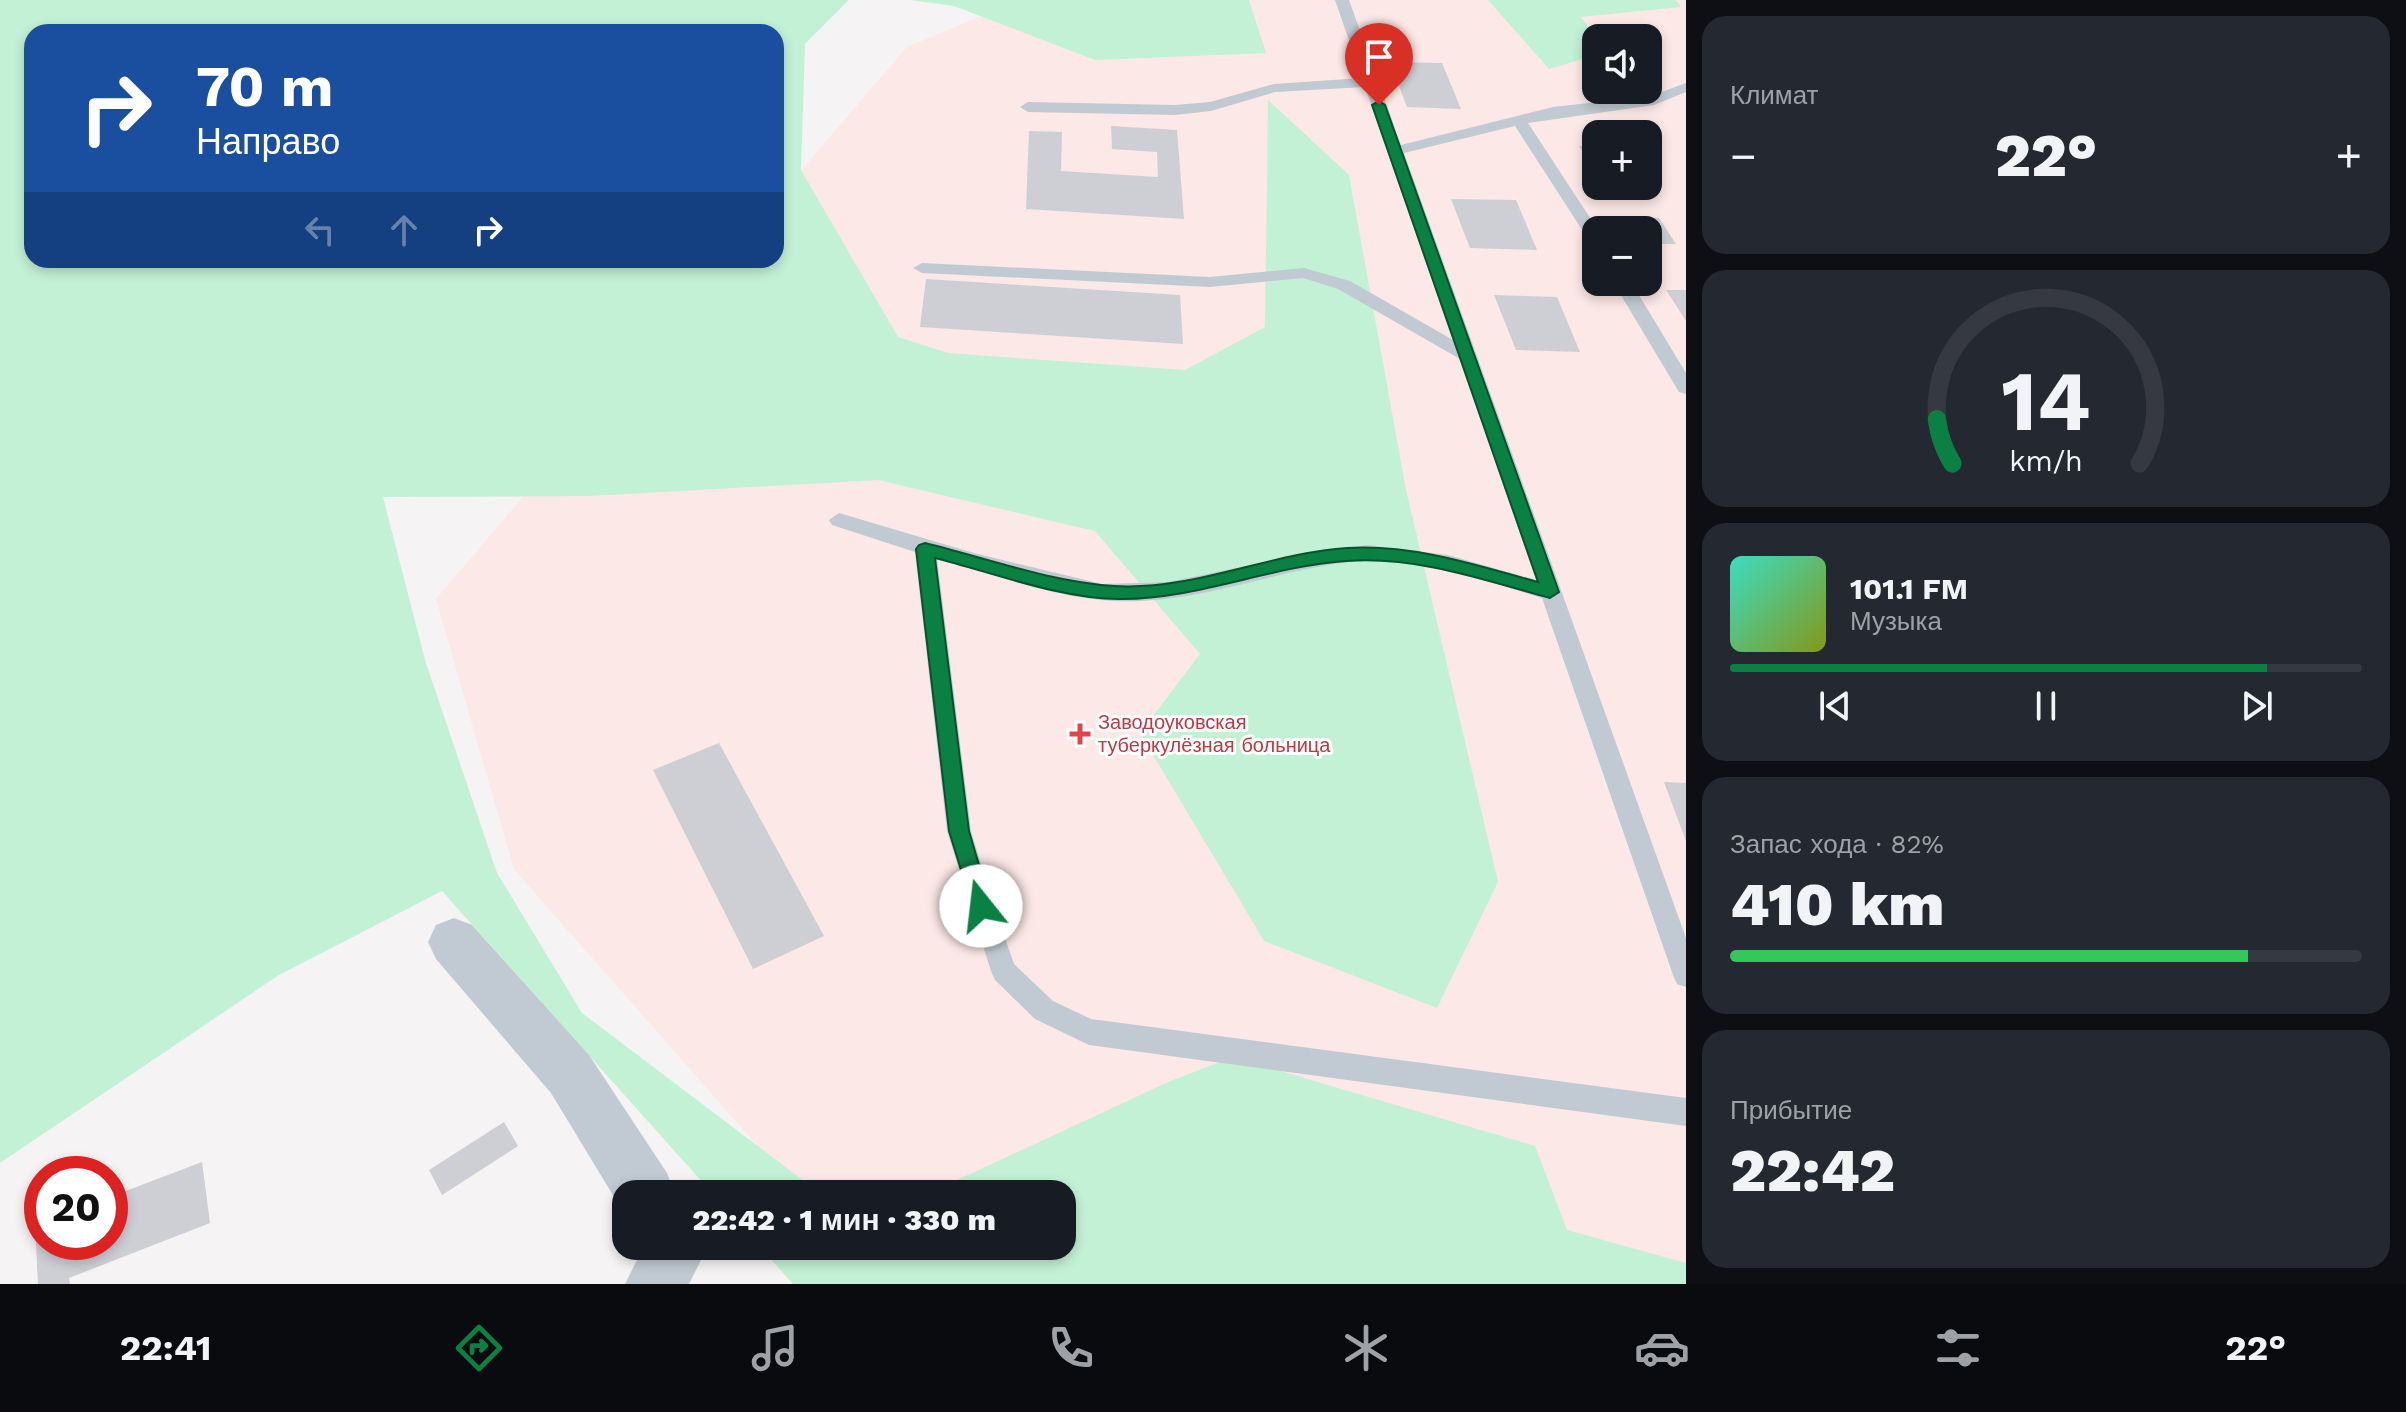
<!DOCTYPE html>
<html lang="ru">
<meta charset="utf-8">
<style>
body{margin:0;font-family:"Work Sans",sans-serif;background:#242831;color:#f1f3f6;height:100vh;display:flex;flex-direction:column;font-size:30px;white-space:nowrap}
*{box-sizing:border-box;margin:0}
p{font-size:26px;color:#9ea1a6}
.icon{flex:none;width:44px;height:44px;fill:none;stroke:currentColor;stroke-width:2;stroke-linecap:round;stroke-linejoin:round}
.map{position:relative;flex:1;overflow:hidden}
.drawer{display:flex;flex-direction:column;gap:16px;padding:16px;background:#0d0f14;width:720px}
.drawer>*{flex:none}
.hud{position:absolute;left:24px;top:24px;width:760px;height:244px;border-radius:24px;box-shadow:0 4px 12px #0003;background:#1a4fa0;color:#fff;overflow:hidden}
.controls{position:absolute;left:1582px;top:24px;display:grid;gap:16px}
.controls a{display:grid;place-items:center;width:80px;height:80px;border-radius:16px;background:#171b24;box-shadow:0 4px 12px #0003;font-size:40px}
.speed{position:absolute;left:24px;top:1156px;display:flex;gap:16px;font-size:40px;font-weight:700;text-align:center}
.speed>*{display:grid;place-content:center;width:104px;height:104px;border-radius:50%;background:#171b24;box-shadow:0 4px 12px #0003;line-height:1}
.speed .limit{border:12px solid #d22;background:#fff;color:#111}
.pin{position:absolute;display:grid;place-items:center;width:68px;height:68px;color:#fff;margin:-82px -34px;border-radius:50% 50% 50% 0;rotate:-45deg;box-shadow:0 0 8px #0007}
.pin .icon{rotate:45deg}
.me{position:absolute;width:88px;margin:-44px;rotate:344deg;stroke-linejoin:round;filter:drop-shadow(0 0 6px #0008)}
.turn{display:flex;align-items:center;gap:28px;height:168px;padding:0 40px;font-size:36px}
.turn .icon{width:104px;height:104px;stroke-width:2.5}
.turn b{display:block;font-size:56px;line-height:68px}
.lanes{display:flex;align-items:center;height:76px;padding:0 40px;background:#0003;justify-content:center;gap:40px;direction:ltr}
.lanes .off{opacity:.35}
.big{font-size:60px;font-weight:800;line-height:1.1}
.drawer .tile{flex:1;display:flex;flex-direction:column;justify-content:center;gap:12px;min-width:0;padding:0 28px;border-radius:24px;background:#242831}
.drawer .dial{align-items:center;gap:0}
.dial svg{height:208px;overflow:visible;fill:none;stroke:#363941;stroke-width:7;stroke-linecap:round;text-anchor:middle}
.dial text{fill:#f1f3f6;stroke:none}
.song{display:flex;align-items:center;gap:24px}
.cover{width:96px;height:96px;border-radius:12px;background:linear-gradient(135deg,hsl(170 70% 55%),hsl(70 70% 35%))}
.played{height:8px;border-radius:4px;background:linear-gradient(90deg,#0b8043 85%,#363941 85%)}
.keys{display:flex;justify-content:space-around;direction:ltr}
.heat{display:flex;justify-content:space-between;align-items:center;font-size:44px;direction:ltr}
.charge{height:12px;border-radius:6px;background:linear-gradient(90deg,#34c759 82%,#363941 0)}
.trip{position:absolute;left:612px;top:1180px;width:464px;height:80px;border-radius:24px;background:#171b24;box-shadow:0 4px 12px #0003;font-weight:800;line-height:80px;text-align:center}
.tabs{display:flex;height:128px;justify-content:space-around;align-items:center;background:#090b0e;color:#9ea1a6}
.tabs .icon{width:56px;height:56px}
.tabs .current{color:#0b8043}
.tabs b{font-size:36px;color:#f1f3f6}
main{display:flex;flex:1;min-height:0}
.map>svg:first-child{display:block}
.medical{fill:#fce8e6;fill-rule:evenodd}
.green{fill:#c3f1d5;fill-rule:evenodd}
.building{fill:#cdcfd5}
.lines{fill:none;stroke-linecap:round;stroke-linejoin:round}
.service{fill:#c1cad2;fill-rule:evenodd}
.minor{fill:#c1cad2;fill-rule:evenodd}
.route{fill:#0b8043;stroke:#07532c;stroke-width:2}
.health-dot{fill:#e0444e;stroke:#fff;stroke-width:3}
.labels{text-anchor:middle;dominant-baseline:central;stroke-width:6;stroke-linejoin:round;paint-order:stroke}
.health-label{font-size:20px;fill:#be3a42;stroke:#fff;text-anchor:start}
</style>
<main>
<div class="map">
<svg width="1686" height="1284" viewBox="0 0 1686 1284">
<rect width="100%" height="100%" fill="#f5f3f3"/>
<!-- medical -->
<path class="medical" d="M1020 0H1686V1284L1062 1246V1194H800L514 869 436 599 725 260H776V200L907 47ZM1596 38H1648V90H1596ZM1596 134H1648V186H1596ZM1596 230H1648V282H1596Z"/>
<!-- green -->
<g class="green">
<path d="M0 0H849L805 44 801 170 898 337 948 353 1185 370 1265 327 1268 100 1349 175 1406 490 1498 882 1437 1008 1264 941 1140 733 1200 654 1095 531 878 480 591 496 383 497 425 660 497 873 582 1013 821 1194H713L442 891 279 975 0 1163ZM32 32H776V260H32Z"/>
<path d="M910 0H1249L1266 53 1095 60 954 6Z"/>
<path d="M1488 0H1676L1681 7 1581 17 1596 38V55L1549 69Z"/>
<path d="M1233 1057 1535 1146 1567 1230 1686 1263V1284H793L759 1246H1062V1194H927L1168 1082Z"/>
</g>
<!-- building -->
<g class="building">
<path d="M1390 62 1442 63 1461 109 1407 107Z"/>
<path d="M1111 126 1177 130 1184 219 1026 209 1029 131 1062 132 1061 171 1158 177 1157 152 1112 149Z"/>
<path d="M1579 146H1596V172Z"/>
<path d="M1451 199 1516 200 1537 250 1470 248Z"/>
<path d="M1659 218 1676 244H1648V230H1622L1614 219Z"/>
<path d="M926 279 1180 295 1183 344 920 327Z"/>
<path d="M1666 290H1686V321Z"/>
<path d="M1494 295 1557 297 1580 352 1516 350Z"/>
<path d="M719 743 824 936 753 969 653 770Z"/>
<path d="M1664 782 1686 783V841Z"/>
<path d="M504 1122 518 1146 442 1195 429 1170Z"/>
<path d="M202 1162 210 1223 69 1278 70 1284H38L35 1225 42 1223V1242H110V1197Z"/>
</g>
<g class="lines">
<!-- service -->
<g class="service">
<path d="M1335 0H1349L1401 145 1553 107 1651 96 1686 83V92L1654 105 1528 123 1598 230 1596 244 1588 239 1515 126 1404 153 1686 938V987L1677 984 1673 975 1542 598C1477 578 1410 553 1340 563 1265 574 1191 605 1113 601 1054 598 993 574 937 558L971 831 994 906 1014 964 1053 1001 1091 1019 1686 1098V1126L1089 1045 1035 1019 995 980 991 971 947 831 915 552 832 525 829 520 839 513 974 553 1102 584 1168 582 1315 552 1368 545 1448 555 1536 580 1460 359 1338 289 1303 278 1210 287 922 273 913 268 922 263 1210 277 1304 268 1350 281 1453 340 1365 87 1275 92 1211 111 1175 115 1028 112 1020 107 1028 102 1175 105 1210 102 1274 84 1362 78Z"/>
<path d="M1613 282H1631L1686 373V394L1679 392Z"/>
</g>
<!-- minor -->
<g class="minor">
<path d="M454 918 472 925 589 1055 667 1173 675 1194H626L625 1215 551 1093 436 959 428 942 436 925Z"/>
<path d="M644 1246H708L689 1284H625Z"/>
</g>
</g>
<!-- route -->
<path class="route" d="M1379 101 1385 105 1559 592 1550 598C1484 580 1417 556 1347 561 1270 566 1196 600 1119 599 1061 599 991 572 935 558L969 831 991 906 988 912H974L949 831 916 549 919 545 925 543C986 558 1051 582 1114 586 1193 591 1270 553 1347 548 1413 544 1476 565 1538 582L1372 105Z"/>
<!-- markers -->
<path class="health-dot" d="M1076 722h8v8h8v8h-8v8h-8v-8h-8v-8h8z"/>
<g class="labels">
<!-- health labels -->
<g class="health-label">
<text x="1098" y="722">Заводоуковская<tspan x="1098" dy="23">туберкулёзная больница</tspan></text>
</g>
</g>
</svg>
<div class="controls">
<a><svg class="icon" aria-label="sound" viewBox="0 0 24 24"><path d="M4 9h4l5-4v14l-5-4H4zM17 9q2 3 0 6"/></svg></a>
<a>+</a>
<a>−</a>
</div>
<div class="speed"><div class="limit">20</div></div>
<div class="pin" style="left:1379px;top:105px;background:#d93025"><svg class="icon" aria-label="arrive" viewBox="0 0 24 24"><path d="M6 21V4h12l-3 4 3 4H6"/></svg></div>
<svg class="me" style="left:981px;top:906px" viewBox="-20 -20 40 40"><circle r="19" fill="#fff"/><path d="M0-13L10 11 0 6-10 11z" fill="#0b8043"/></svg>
<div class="trip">22:42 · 1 мин · 330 m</div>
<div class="hud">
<div class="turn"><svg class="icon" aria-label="right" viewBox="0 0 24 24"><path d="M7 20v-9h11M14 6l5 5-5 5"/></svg><div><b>70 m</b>Направо</div></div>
<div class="lanes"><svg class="icon off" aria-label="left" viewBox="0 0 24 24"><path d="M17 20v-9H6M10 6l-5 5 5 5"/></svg><svg class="icon off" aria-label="ahead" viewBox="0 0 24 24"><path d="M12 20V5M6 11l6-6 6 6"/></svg><svg class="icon" aria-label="right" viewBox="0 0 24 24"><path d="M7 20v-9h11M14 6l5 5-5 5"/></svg></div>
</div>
</div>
<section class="drawer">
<div class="tile"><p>Климат</p>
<div class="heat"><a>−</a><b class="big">22°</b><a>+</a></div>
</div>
<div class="tile dial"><svg viewBox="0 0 100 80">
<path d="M14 69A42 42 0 1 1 86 69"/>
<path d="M14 69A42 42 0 0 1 8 52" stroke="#0b8043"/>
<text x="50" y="56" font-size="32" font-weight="700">14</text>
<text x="50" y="72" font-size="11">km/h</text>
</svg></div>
<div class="tile">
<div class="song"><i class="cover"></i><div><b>101.1 FM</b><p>Музыка</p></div></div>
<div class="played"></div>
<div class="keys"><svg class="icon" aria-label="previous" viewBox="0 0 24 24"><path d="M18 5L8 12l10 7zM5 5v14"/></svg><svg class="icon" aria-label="pause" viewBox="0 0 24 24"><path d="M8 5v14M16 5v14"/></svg><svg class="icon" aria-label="next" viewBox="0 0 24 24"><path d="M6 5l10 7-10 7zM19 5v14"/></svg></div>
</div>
<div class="tile"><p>Запас хода · 82%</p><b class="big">410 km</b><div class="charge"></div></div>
<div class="tile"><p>Прибытие</p><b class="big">22:42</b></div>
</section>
</main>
<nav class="tabs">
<b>22:41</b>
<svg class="icon current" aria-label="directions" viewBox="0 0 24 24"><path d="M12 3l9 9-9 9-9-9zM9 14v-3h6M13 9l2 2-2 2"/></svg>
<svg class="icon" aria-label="music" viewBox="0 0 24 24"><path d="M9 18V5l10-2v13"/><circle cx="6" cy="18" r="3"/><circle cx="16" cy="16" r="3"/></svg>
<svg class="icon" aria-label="phone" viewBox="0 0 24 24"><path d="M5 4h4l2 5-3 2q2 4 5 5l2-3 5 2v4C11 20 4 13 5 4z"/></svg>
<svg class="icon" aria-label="climate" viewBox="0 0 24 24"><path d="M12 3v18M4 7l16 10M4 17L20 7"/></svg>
<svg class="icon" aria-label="car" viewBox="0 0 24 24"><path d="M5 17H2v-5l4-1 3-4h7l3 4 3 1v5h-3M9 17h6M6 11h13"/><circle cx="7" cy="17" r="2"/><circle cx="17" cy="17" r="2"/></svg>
<svg class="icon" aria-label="filters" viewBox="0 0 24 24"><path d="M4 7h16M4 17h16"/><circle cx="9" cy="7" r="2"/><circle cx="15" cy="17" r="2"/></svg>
<b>22°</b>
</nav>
